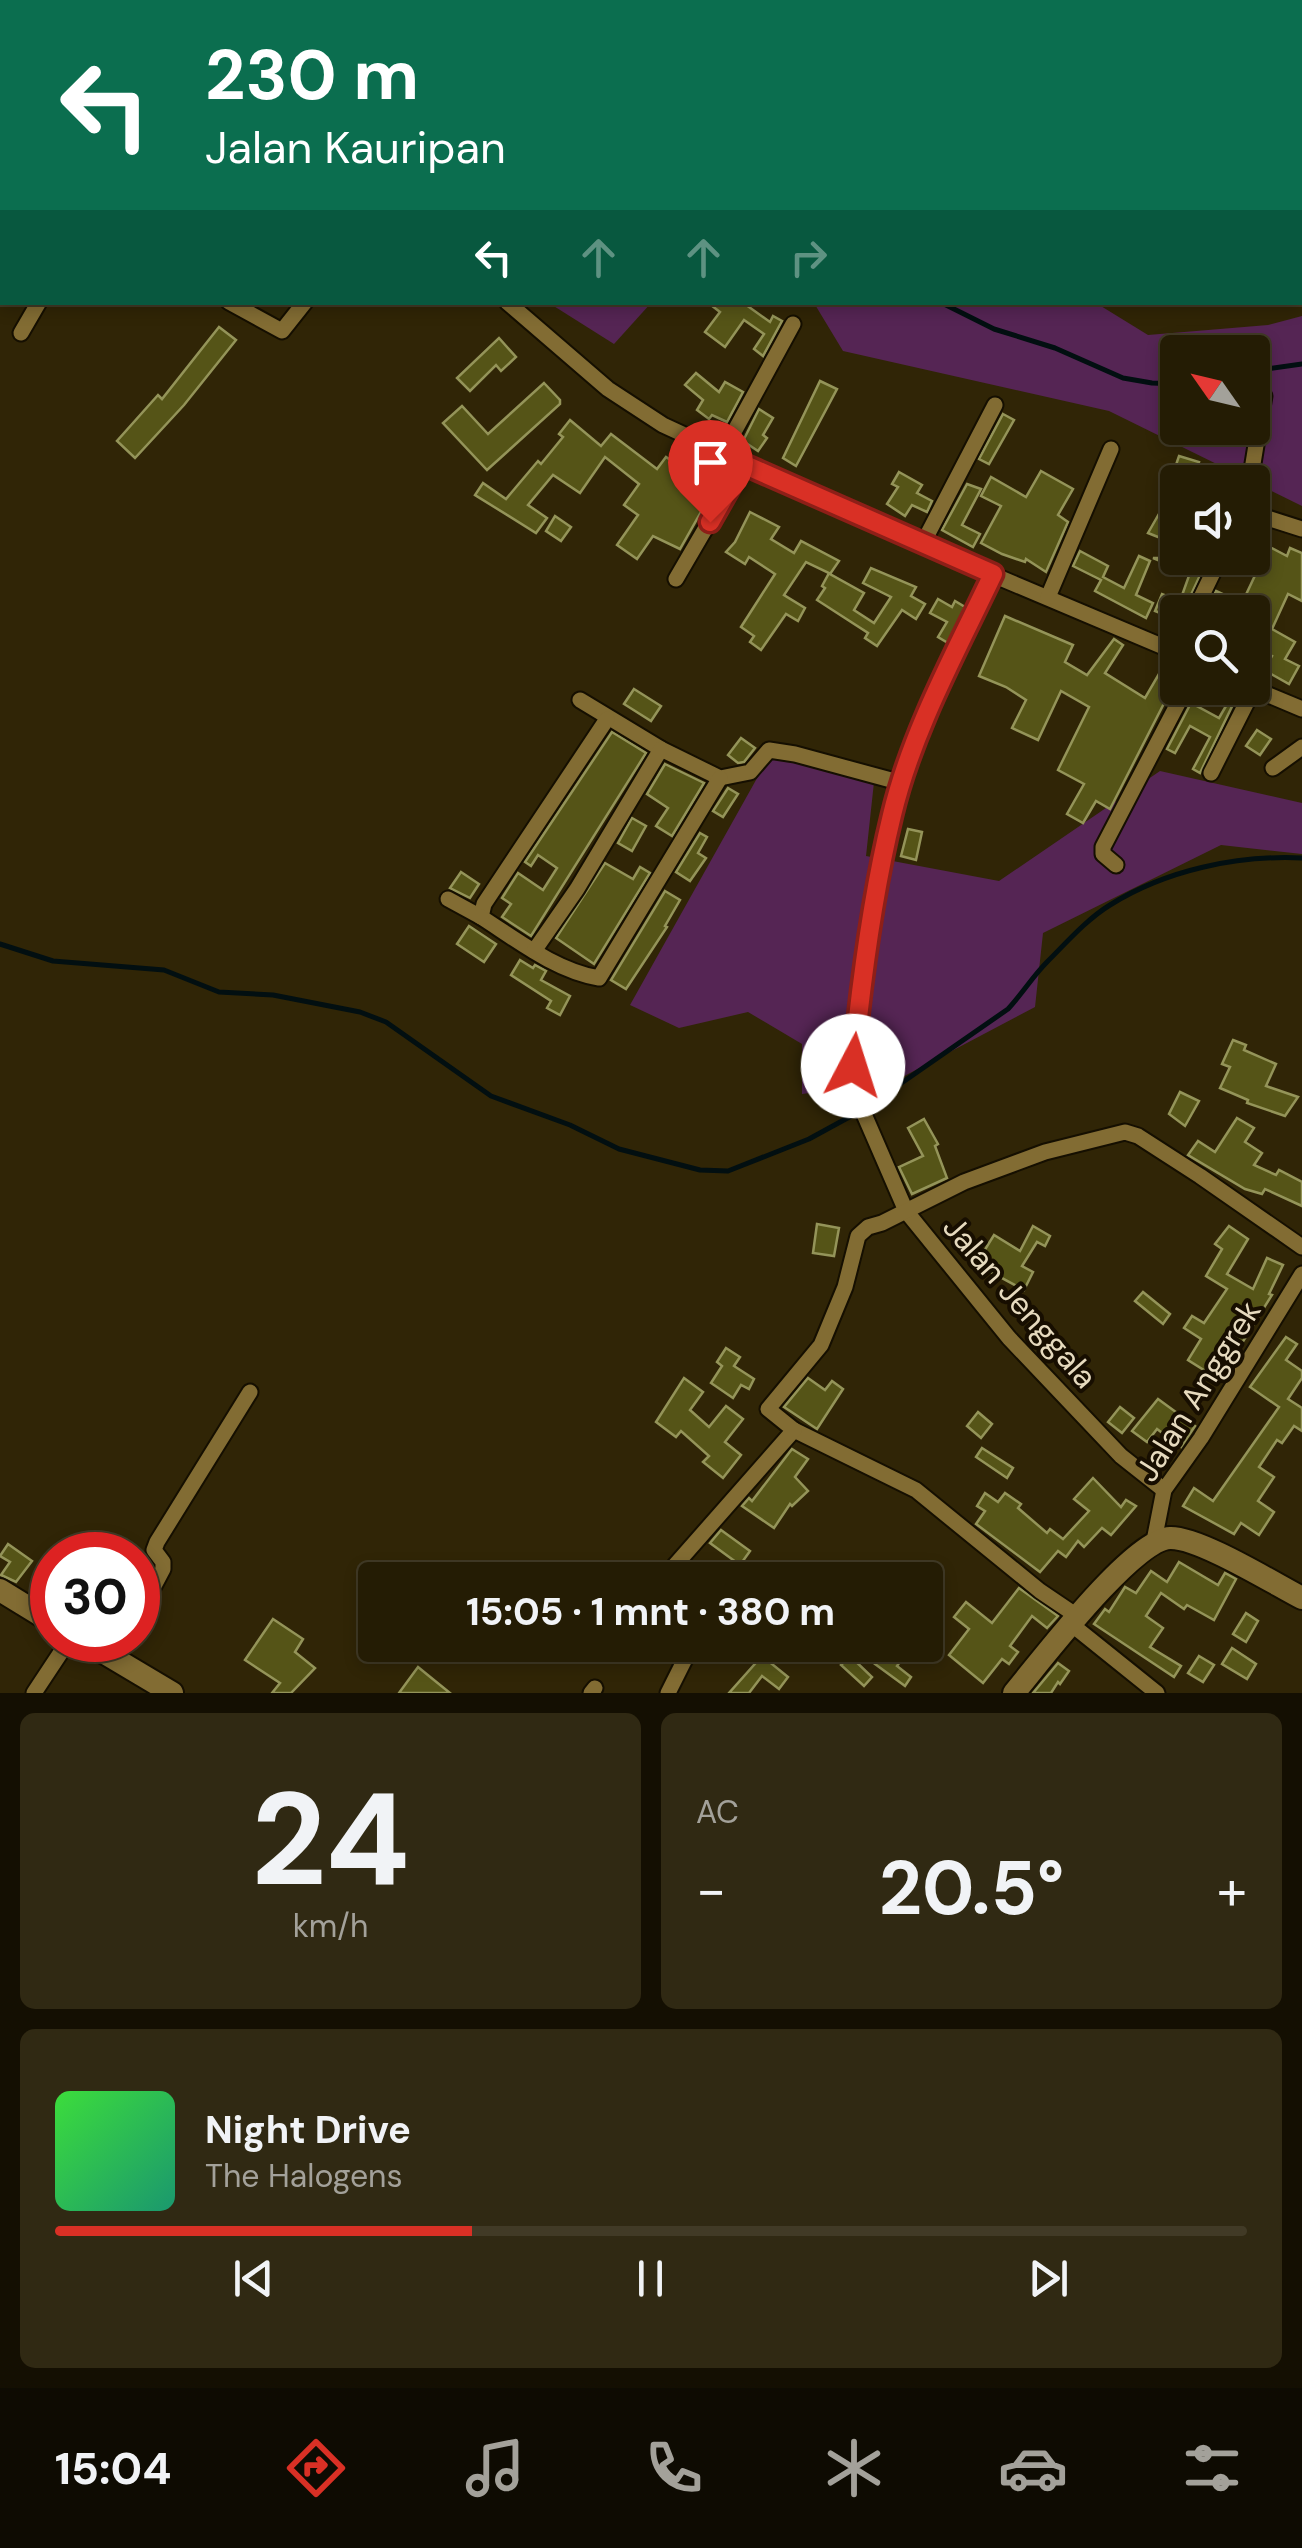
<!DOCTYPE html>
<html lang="id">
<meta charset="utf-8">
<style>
body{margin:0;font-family:"DM Sans",sans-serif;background:#302913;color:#f1f3f6;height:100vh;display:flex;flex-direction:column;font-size:38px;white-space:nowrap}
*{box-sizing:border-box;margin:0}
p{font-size:32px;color:#a3a19a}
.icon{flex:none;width:55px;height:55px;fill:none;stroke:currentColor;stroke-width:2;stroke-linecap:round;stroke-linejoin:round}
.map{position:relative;height:1693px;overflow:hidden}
.panel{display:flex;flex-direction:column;gap:20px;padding:20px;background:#140f02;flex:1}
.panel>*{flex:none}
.hud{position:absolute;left:0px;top:0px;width:1302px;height:305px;box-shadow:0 5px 15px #0003,0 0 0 2px #413a26;background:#0b6e4f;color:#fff;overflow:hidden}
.needle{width:65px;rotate:304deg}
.controls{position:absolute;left:1160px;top:335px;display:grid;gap:20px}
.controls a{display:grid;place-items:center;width:110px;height:110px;border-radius:10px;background:#241c04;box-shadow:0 5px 15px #0003,0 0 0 2px #413a26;font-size:50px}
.speed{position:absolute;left:30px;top:1532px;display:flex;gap:20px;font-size:50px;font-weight:700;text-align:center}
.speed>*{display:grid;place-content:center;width:130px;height:130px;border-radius:50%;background:#241c04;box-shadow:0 5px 15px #0003,0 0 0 2px #413a26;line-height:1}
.speed .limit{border:15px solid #d22;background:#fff;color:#111}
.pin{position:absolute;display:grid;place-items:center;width:85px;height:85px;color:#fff;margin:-102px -42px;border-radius:50% 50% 50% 0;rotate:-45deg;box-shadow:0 0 10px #0007}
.pin .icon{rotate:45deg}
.me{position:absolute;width:110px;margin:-55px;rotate:5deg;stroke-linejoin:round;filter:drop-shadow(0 0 8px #0008)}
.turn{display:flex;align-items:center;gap:35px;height:210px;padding:0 40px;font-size:45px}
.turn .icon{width:130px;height:130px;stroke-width:2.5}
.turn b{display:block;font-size:70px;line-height:85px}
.lanes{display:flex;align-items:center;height:95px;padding:0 40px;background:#0003;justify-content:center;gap:50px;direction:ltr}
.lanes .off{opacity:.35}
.big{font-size:75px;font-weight:700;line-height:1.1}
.panel .card{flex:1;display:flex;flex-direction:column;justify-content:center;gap:15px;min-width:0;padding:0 35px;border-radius:15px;background:#302913}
.panel .dial{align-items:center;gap:0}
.dial b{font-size:130px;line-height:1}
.song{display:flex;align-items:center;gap:30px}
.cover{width:120px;height:120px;border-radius:15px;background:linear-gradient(135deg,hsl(120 70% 55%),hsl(160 70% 35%))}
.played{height:10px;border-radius:5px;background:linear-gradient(90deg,#d93025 35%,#413a26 35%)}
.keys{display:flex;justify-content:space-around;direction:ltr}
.heat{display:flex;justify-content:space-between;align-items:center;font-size:55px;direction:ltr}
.panel .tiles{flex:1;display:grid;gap:20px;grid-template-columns:1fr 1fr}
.card:last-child{grid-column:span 2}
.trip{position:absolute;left:358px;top:1562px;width:585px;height:100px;border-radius:10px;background:#241c04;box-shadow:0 5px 15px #0003,0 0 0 2px #413a26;font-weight:700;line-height:100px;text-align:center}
.tab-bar{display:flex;height:160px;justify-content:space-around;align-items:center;background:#0e0b02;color:#a3a19a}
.tab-bar .icon{width:70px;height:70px}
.tab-bar .current{color:#d93025}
.tab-bar b{font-size:45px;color:#f1f3f6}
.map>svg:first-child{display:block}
.green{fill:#552554;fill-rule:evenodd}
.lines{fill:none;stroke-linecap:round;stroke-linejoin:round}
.stream{stroke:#020f11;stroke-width:5}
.building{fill:#555417;stroke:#949459;stroke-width:2.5}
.street-casing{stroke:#150f01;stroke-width:19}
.secondary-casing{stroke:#150f01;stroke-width:26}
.street{stroke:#826c33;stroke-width:15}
.secondary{stroke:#826c33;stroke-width:22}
.route-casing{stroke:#8d1f18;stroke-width:25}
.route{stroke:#d93025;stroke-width:18}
.labels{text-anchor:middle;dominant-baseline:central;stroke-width:8;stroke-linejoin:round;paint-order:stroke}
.street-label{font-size:32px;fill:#e6dabe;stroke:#170e00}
</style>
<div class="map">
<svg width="1302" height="1693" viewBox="0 0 1302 1693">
<rect width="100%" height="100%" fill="#302506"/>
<!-- green -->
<g class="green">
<path d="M549 303H651L614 344Z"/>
<path d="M814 303H1096L1148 335 1268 325 1302 316V506L1109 411 843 351ZM1178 352H1252V428H1178Z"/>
<path d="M770 755 874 782 866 856 999 881 1160 771 1302 803V854L1221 845 1043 933 1035 1007 893 1082 802 1094V1044L748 1012 679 1028 630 1005Z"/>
</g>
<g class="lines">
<!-- stream -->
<g class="stream">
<path d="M702 0V2"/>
<path d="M940 302 994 329 1055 348 1123 378 1152 383 1178 384"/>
<path d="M1252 371 1302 364"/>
<path d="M0 944 53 961 164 970 219 992 273 995 360 1012 386 1022 491 1096 570 1125 619 1149 700 1170 728 1171 809 1139 864 1109 1008 1009C1022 994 1033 976 1047 962 1066 943 1087 919 1110 905 1166 870 1237 855 1302 858"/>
</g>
</g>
<!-- building -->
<g class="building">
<path d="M707 302H742L770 322 773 316 782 321 763 356 754 349 764 334 744 320 725 347 705 332 720 312Z"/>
<path d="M219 327 236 340 184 405 135 458 117 441 158 395 162 399Z"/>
<path d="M499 338 516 357 501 371 496 365 470 391 457 378Z"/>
<path d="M696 373 719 392 725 382 743 392 727 422 712 415 709 419 697 410 703 400 685 385Z"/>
<path d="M820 381 837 389 796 466 783 458Z"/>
<path d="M544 383 560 400V404L487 470 443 423 462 406 488 434Z"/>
<path d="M759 409 773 418 763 435 767 438 758 451 743 441Z"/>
<path d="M1003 414 1014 420 989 464 979 459Z"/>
<path d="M570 420 601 446 611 434 657 469 666 457 714 489 680 549 653 536 637 559 617 545 638 515 624 505 639 484 605 457 580 493 553 475 528 505 547 518 536 533 475 495 483 483 506 499 538 461 541 464 563 437 559 434Z"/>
<path d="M1179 456 1199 462 1193 480 1178 475V545L1148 533 1160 512Z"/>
<path d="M1041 471 1073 489 1058 515 1068 522 1046 572 1026 559 1025 562 1002 554 981 543 1001 506 981 496 991 477 1026 497Z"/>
<path d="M899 472 922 485 917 493 932 501 927 512 912 505 905 516 887 504 898 487 892 484Z"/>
<path d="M967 484 981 489 962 525 980 534 973 547 942 530Z"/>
<path d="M750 512 779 527 771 539 794 553 801 541 839 561 830 574 864 593 854 610 874 623 891 597 863 583 871 568 916 587 911 596 925 604 916 619 902 610 877 646 865 638 868 633 817 600 825 588 822 586 829 573 806 562 784 595 805 608 798 621 786 614 761 650 750 642 754 636 741 627 775 574 749 557 745 564 726 552 735 542Z"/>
<path d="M555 516 571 527 561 541 546 531Z"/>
<path d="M1260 542 1287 556 1290 548 1302 553V601L1288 594 1272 629 1295 642 1285 659 1299 666 1289 684 1264 670 1272 656 1252 646 1260 619 1252 612H1206L1216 591 1242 603 1259 567 1250 562Z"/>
<path d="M1080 551 1108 566 1103 577 1124 588 1139 556 1150 561 1136 595 1153 603 1146 618 1095 591 1101 580 1073 566Z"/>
<path d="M1153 558H1208L1183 612H1178V620L1155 611 1162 594 1180 601 1190 573Z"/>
<path d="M938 599 952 607 955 601 965 607 948 643 938 637 947 622 930 613Z"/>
<path d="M1005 616 1073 645 1065 662 1087 675 1114 639 1123 645 1105 673 1145 698 1163 667 1178 676 1110 809 1096 801 1083 823 1067 814 1084 784 1058 770 1089 707 1061 691 1038 740 1012 728 1026 700 1006 687 979 676Z"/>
<path d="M634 689 661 706 651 721 624 704Z"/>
<path d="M1233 694 1237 696 1200 773 1193 769 1210 737 1190 726 1175 753 1167 749 1191 703 1219 718Z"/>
<path d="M1257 730 1271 739 1260 755 1246 746Z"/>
<path d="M612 732 646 753 531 936 502 917 511 904 502 898 518 873 543 890 557 868 538 855 531 866 525 862Z"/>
<path d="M741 738 755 748 744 762 738 763 728 755Z"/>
<path d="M665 764 704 783 672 836 656 826 668 808 647 794Z"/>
<path d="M728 788 738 794 723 817 713 811Z"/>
<path d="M632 818 646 826 632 851 618 843Z"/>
<path d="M908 829 922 832 916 860 901 856Z"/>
<path d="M700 833 707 837 698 853 706 858 690 881 676 872Z"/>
<path d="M605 863 633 879 640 867 650 873 594 964 556 938Z"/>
<path d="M461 872 479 884 470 898 450 888Z"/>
<path d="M665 891 680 900 665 926 667 927 626 989 611 980Z"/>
<path d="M469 926 496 944 484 962 457 944Z"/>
<path d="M520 960 533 968 535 965 546 971 541 980 570 996 560 1015 547 1008 551 1001 511 975Z"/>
<path d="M1233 1040 1246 1045 1244 1050 1276 1064 1266 1086 1298 1097 1285 1116 1247 1103 1248 1100 1220 1088 1230 1067 1222 1064Z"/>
<path d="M1180 1092 1199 1101 1185 1126 1169 1114Z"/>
<path d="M1237 1118 1254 1128 1245 1142 1262 1153 1254 1165 1276 1175 1279 1170 1302 1182V1206L1265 1189 1262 1194 1245 1189 1188 1155 1198 1141 1215 1152Z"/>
<path d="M924 1119 938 1144 935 1146 947 1178 912 1194 899 1167 923 1156 908 1128Z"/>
<path d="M817 1224 839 1228 834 1256 813 1253Z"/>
<path d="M1033 1226 1050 1236 1045 1246 1037 1242 1022 1266 1033 1272 1024 1290 976 1264 994 1235 1020 1251Z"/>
<path d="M1229 1226 1248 1239 1227 1274 1253 1289 1267 1258 1283 1265 1269 1294 1272 1295 1237 1351 1240 1353 1230 1370 1222 1366 1215 1377 1188 1360 1201 1339 1184 1328 1192 1316 1204 1323 1227 1289 1206 1276 1222 1249 1215 1244Z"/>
<path d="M1143 1292 1170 1314 1163 1324 1135 1301Z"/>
<path d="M1286 1337 1297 1344 1286 1360 1302 1371V1378L1288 1399 1302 1408V1431L1294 1426 1282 1443 1277 1440 1259 1467 1274 1477 1258 1501 1274 1512 1259 1535 1241 1523 1234 1534 1183 1506 1194 1488 1213 1501 1279 1407 1250 1387Z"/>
<path d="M726 1348 740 1357 734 1366 754 1379 749 1389 741 1385 733 1398 711 1383 722 1366 717 1362Z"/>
<path d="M684 1378 703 1392 690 1410 709 1427 726 1406 743 1419 725 1442 741 1455 723 1478 703 1462 709 1456 681 1431 676 1437 656 1422Z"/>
<path d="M808 1378 825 1390 832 1381 843 1389 817 1429 784 1407Z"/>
<path d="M1158 1399 1195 1426 1181 1447 1157 1429 1147 1442 1132 1431Z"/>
<path d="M1120 1407 1134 1418 1122 1433 1108 1422Z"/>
<path d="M978 1412 992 1424 981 1438 967 1426Z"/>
<path d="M982 1448 1013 1468 1007 1478 976 1457Z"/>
<path d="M792 1449 808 1459 795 1477 808 1491 792 1506 790 1504 774 1528 742 1506 749 1498 752 1501Z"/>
<path d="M1093 1478 1121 1507 1126 1500 1136 1506 1111 1535 1102 1528 1084 1547 1078 1541 1066 1557 1058 1551 1040 1572 976 1524 985 1511 977 1506 985 1493 998 1502 1005 1493 1021 1504 1018 1508 1047 1533 1050 1529 1063 1539 1089 1511 1074 1499Z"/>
<path d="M721 1530 750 1551 740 1565 710 1543Z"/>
<path d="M8 1544 32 1561 16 1582 1 1575 10 1562 0 1556Z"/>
<path d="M1179 1562 1218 1585 1225 1573 1236 1579 1214 1620 1187 1605 1184 1609 1161 1593 1146 1616 1163 1628 1150 1647 1181 1666 1174 1677 1094 1624 1105 1609 1109 1612 1125 1587 1136 1593 1151 1571 1167 1582Z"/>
<path d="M1019 1588 1058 1616 1047 1628 1032 1616 1010 1646 1018 1652 1009 1664 1002 1659 983 1683 949 1655 969 1629 954 1617 966 1602 992 1623Z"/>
<path d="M1246 1613 1258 1621 1246 1642 1233 1634Z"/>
<path d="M273 1619 303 1639 295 1652 315 1668 291 1693H272L280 1683 245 1660Z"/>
<path d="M891 1645H912L897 1666 911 1677 905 1686 875 1664Z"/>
<path d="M1232 1648 1256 1664 1247 1679 1222 1664Z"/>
<path d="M762 1656 788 1677 779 1689 762 1676 749 1693H729Z"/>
<path d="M850 1656 872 1677 864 1686 841 1665Z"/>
<path d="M1199 1656 1214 1665 1203 1682 1188 1673Z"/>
<path d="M1058 1663 1069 1671 1060 1684 1058 1682 1051 1693H1033Z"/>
<path d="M418 1667 429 1676 450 1693H399Z"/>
</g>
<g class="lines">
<!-- street casing -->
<g class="street-casing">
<g id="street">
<path d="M612 2 615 0"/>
<path d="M229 302 282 331 305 302"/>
<path d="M507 302 608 389 663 425 922 545 1178 653"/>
<path d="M21 333 39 302"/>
<path d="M722 454 793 324"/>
<path d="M1250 482 1264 396"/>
<path d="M1252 513 1302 529"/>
<path d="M922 545 995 405"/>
<path d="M993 574 920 730 892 813 861 975 853 1066 857 1098 906 1211 1009 1338 1121 1456 1164 1490"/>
<path d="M676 579 743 464"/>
<path d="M1048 597 1111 449"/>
<path d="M1194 612 1220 558"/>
<path d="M1252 688 1302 709"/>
<path d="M580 700 661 749 720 778 750 772 769 750 795 754 902 783"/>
<path d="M607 719 484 904 481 917C517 940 556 971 599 978L720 778"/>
<path d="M1273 768 1302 747"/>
<path d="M1211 773 1254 688"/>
<path d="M1116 865 1103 854V847L1186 688"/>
<path d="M448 899 481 917"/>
<path d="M534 951 577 889 661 749"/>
<path d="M794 1430 916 1490 1040 1591 1077 1616"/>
<path d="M1154 1541 1164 1490 1201 1438 1302 1274"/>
<path d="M662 1580 794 1430 768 1409 821 1345 845 1287 858 1236 868 1227 882 1223 964 1182 1045 1152 1125 1132 1138 1136 1200 1176 1302 1247"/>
<path d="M138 1616 163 1569V1562L154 1550 157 1542 250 1392"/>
<path d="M1071 1624 1157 1693"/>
<path d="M114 1658 124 1640"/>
<path d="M34 1693 69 1640"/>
<path d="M591 1693 595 1688"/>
<path d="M668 1693 692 1645"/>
</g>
</g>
<!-- secondary casing -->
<g class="secondary-casing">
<g id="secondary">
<path d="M0 1590 52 1622"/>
<path d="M83 1640 172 1693"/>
<path d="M1014 1693C1040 1662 1133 1539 1170 1538 1199 1537 1273 1583 1302 1598"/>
</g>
</g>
<!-- street -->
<use href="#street" class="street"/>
<!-- secondary -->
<use href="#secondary" class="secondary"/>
</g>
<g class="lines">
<!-- route casing -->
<g class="route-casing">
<path id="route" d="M710 522 743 464 993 574C956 652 912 731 892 815 872 897 861 982 853 1066"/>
</g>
<!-- route -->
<use href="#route" class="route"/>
</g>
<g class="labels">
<!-- street labels -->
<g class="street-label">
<text transform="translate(1020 1302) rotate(49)">Jalan Jenggala</text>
<text transform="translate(1198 1391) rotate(-58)">Jalan Anggrek</text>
</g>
</g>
</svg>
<div class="controls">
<a><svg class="needle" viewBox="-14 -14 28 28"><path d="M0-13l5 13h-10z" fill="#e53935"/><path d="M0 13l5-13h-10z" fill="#a3a19a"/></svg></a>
<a><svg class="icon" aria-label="sound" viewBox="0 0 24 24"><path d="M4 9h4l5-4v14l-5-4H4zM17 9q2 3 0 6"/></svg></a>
<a><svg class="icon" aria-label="search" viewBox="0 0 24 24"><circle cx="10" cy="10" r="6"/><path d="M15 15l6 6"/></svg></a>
</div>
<div class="speed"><div class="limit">30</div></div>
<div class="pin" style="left:710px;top:522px;background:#d93025"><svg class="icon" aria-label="arrive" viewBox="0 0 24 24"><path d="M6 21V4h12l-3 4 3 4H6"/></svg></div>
<svg class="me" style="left:853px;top:1066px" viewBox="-20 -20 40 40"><circle r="19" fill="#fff"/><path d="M0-13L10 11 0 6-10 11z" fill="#d93025"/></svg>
<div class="trip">15:05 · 1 mnt · 380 m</div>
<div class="hud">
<div class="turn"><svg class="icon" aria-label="left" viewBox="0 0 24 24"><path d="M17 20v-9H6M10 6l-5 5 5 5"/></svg><div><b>230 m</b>Jalan Kauripan</div></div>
<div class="lanes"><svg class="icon" aria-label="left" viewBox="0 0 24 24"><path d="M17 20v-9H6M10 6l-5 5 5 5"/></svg><svg class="icon off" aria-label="ahead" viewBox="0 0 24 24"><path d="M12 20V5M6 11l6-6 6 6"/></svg><svg class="icon off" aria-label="ahead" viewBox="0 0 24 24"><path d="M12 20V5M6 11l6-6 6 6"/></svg><svg class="icon off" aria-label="right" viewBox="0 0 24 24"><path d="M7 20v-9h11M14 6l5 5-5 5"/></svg></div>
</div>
</div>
<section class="panel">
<div class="tiles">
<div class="card dial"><b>24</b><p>km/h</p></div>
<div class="card"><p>AC</p>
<div class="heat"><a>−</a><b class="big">20.5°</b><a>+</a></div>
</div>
<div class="card">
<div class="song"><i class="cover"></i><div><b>Night Drive</b><p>The Halogens</p></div></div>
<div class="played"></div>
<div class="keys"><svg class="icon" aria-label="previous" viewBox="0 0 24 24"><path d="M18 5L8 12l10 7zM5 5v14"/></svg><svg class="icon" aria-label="pause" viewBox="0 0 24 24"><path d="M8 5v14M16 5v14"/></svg><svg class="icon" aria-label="next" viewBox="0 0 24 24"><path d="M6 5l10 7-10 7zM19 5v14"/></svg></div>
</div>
</div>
</section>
<nav class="tab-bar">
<b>15:04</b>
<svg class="icon current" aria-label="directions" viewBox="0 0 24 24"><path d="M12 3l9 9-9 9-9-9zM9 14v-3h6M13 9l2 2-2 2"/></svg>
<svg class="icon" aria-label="music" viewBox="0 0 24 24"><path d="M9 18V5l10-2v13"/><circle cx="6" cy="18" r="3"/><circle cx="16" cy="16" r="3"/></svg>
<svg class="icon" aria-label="phone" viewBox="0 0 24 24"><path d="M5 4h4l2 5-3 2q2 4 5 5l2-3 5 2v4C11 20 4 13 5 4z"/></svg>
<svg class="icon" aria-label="climate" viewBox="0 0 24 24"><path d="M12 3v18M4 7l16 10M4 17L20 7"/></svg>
<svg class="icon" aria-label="car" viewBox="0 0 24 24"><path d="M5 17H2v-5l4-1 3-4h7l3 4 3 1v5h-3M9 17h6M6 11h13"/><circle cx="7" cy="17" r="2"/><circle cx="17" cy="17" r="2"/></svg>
<svg class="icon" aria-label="filters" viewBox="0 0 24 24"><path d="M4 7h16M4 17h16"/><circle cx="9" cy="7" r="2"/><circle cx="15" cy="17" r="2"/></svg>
</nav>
